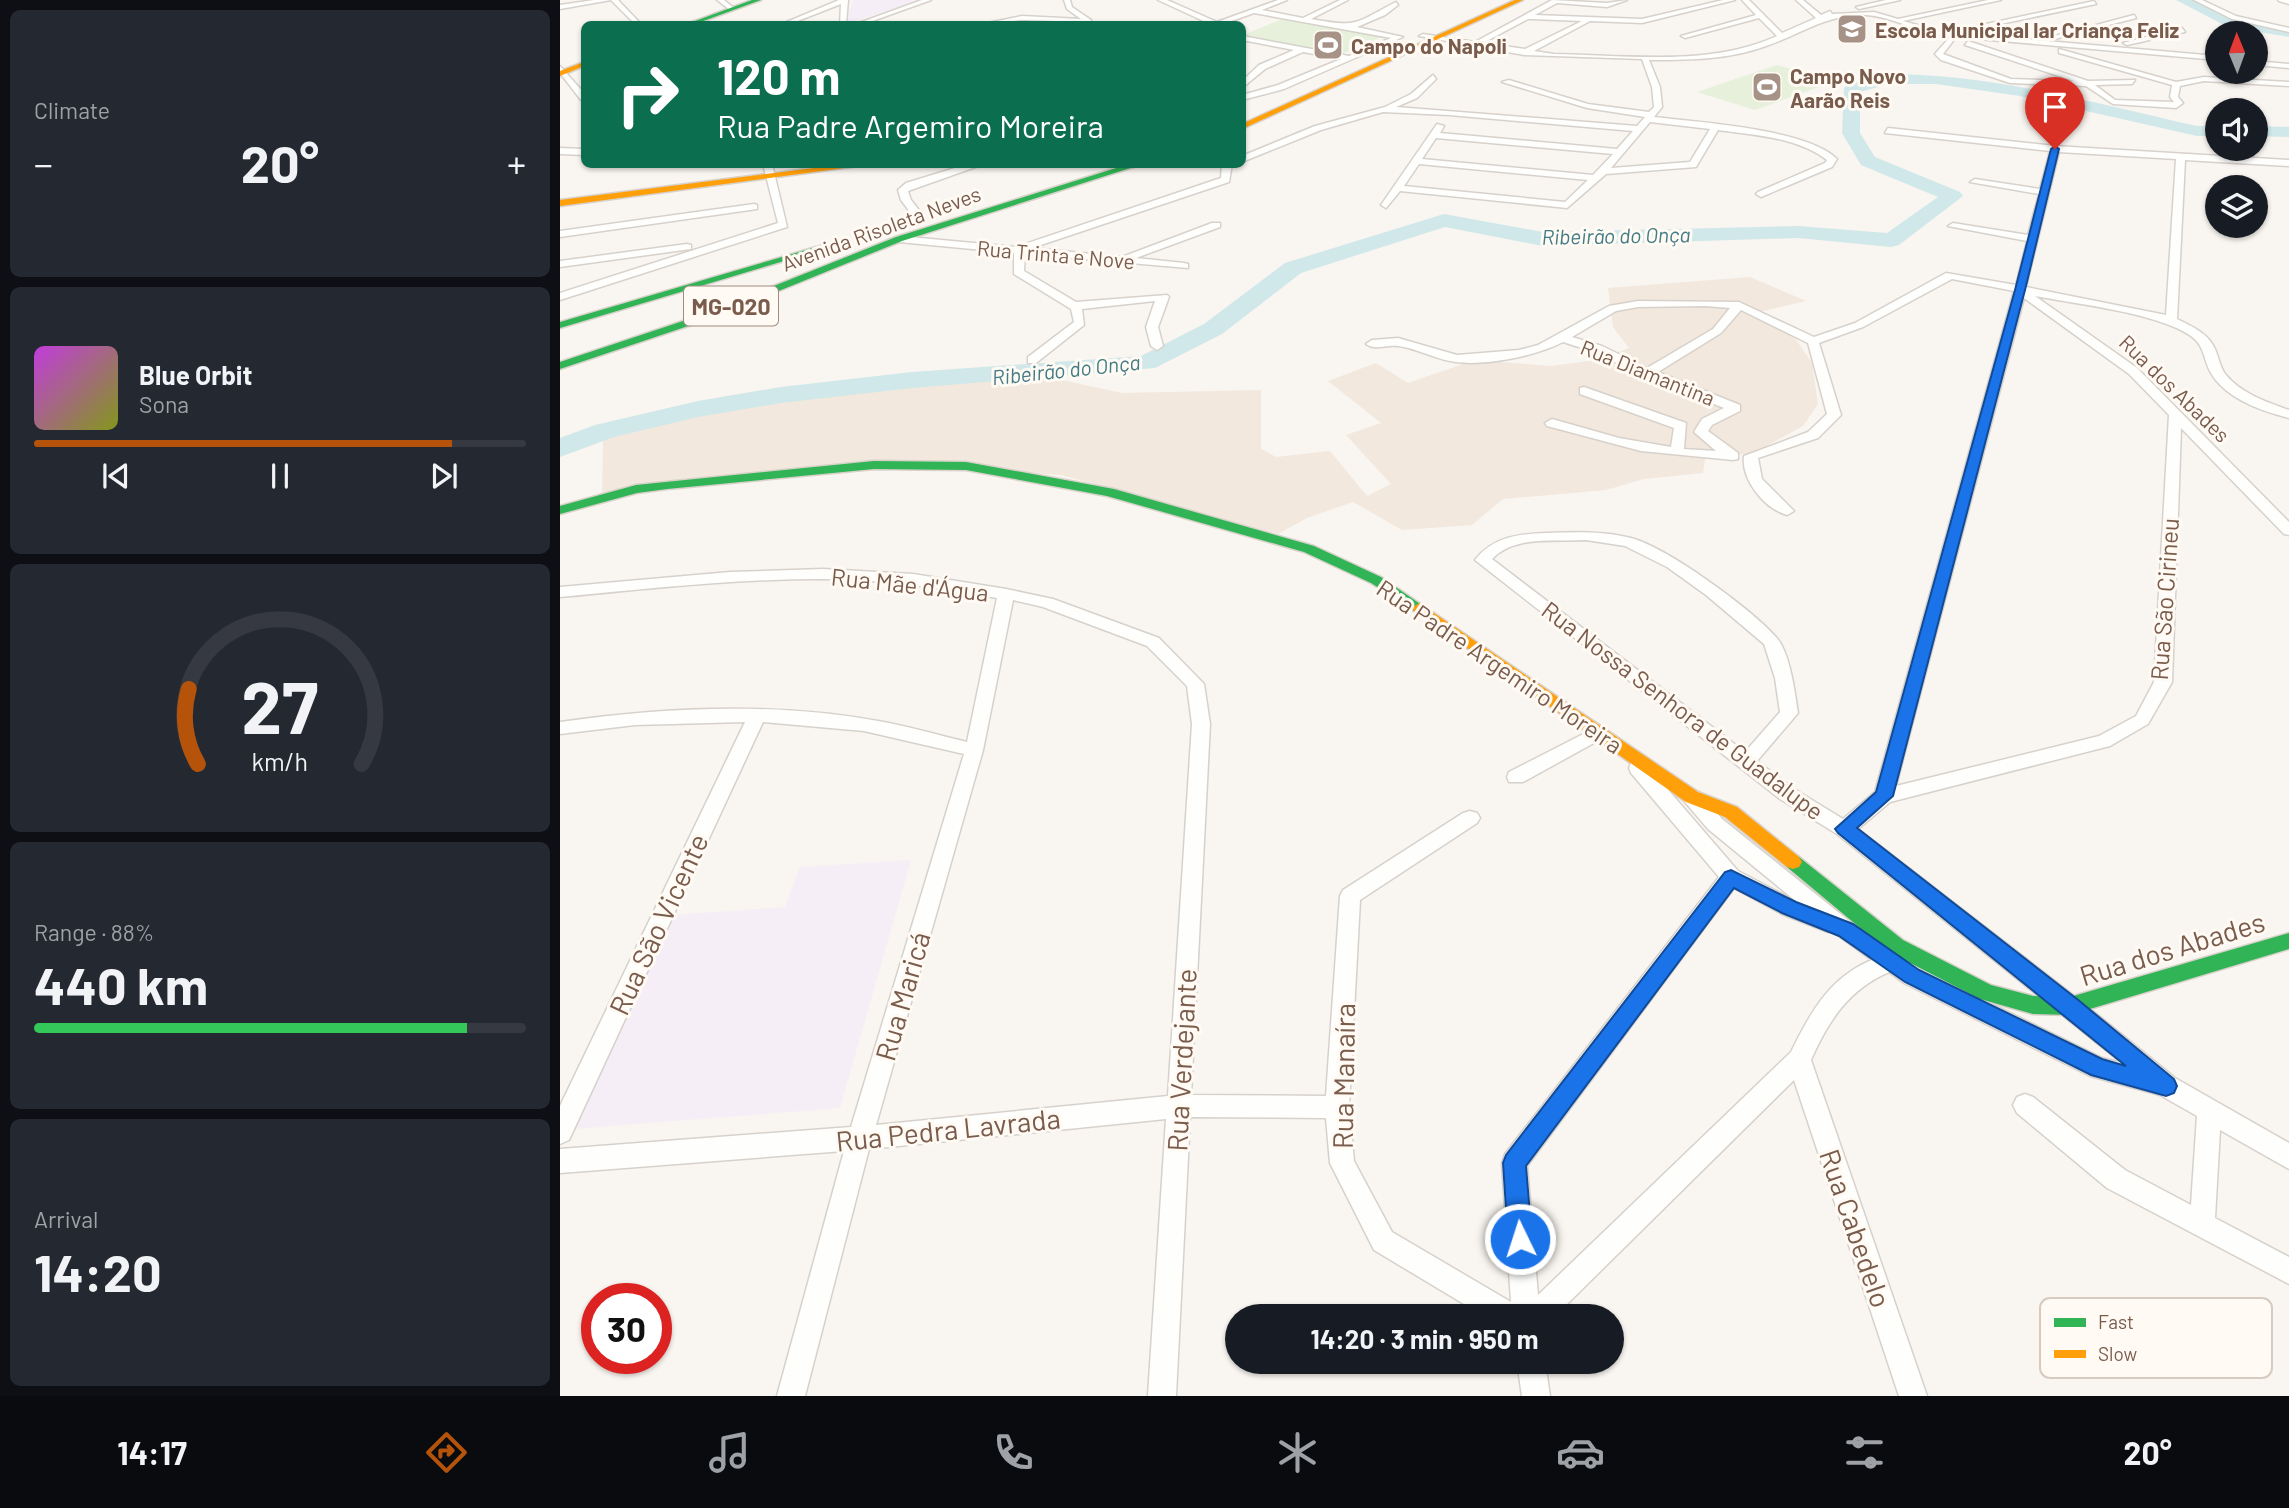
<!DOCTYPE html>
<meta charset="utf-8">
<style>
body{margin:0;font-family:Barlow,sans-serif;background:#242831;color:#f1f3f6;height:100vh;display:flex;flex-direction:column;font-size:26px;white-space:nowrap}
*{box-sizing:border-box;margin:0}
p{font-size:23px;color:#9ea1a6}
.icon{flex:none;width:38px;height:38px;fill:none;stroke:currentColor;stroke-width:2;stroke-linecap:round;stroke-linejoin:round}
.map{position:relative;flex:1;overflow:hidden}
.details{display:flex;flex-direction:column;gap:10px;padding:10px;background:#0d0f14;width:560px}
.details>*{flex:none}
.banner{position:absolute;left:21px;top:21px;width:665px;height:147px;border-radius:10px;box-shadow:0 2px 5px #0004;background:#0b6e4f;color:#fff;overflow:hidden}
.needle{width:46px;rotate:359deg}
.tools{position:absolute;left:1645px;top:21px;display:grid;gap:14px}
.tools a{display:grid;place-items:center;width:63px;height:63px;border-radius:50%;background:#171b24;box-shadow:0 2px 5px #0004;font-size:35px}
.speed{position:absolute;left:21px;top:1283px;display:flex;gap:14px;font-size:35px;font-weight:700;text-align:center}
.speed>*{display:grid;place-content:center;width:91px;height:91px;border-radius:50%;background:#171b24;box-shadow:0 2px 5px #0004;line-height:1}
.speed .limit{border:10px solid #d22;background:#fff;color:#111}
.pin{position:absolute;display:grid;place-items:center;width:60px;height:60px;color:#fff;margin:-72px -30px;border-radius:50% 50% 50% 0;rotate:-45deg;box-shadow:0 0 7px #0007}
.pin .icon{rotate:45deg}
.me{position:absolute;width:77px;margin:-38px;rotate:356deg;stroke-linejoin:round;filter:drop-shadow(0 0 5px #0008)}
.turn{display:flex;align-items:center;gap:24px;height:147px;padding:0 21px;font-size:32px}
.turn .icon{width:91px;height:91px;stroke-width:2.5}
.turn b{display:block;font-size:49px;line-height:60px}
.big{font-size:52px;font-weight:700;line-height:1.1}
.details .card{flex:1;display:flex;flex-direction:column;justify-content:center;gap:10px;min-width:0;padding:0 24px;border-radius:10px;background:#242831}
.details .dial{align-items:center;gap:0}
.dial svg{height:182px;overflow:visible;fill:none;stroke:#363941;stroke-width:7;stroke-linecap:round;text-anchor:middle}
.dial text{fill:#f1f3f6;stroke:none}
.song{display:flex;align-items:center;gap:21px}
.cover{width:84px;height:84px;border-radius:10px;background:linear-gradient(135deg,hsl(290 70% 55%),hsl(70 70% 35%))}
.played{height:7px;border-radius:4px;background:linear-gradient(90deg,#b45309 85%,#363941 85%)}
.keys{display:flex;justify-content:space-around;direction:ltr}
.heat{display:flex;justify-content:space-between;align-items:center;font-size:38px;direction:ltr}
.charge{height:10px;border-radius:5px;background:linear-gradient(90deg,#34c759 88%,#363941 0)}
.trip{position:absolute;left:665px;top:1304px;width:399px;height:70px;border-radius:35px;background:#171b24;box-shadow:0 2px 5px #0004;font-weight:700;line-height:70px;text-align:center}
.menu{display:flex;height:112px;justify-content:space-around;align-items:center;background:#090b0e;color:#9ea1a6}
.menu .icon{width:49px;height:49px}
.menu .selected{color:#b45309}
.menu b{font-size:32px;color:#f1f3f6}
main{display:flex;flex:1;min-height:0}
.map>svg:first-child{display:block}
.residential{fill:#f2e8de}
.education{fill:#f6eef6}
.green{fill:#e7f0db}
.lines{fill:none;stroke-linecap:round;stroke-linejoin:round}
.river{fill:#d0e8ea;fill-rule:evenodd}
.street-casing{stroke:#d7d1cb;stroke-width:3}
.fast-casing{stroke:#d9d2cb;stroke-width:3}
.slow-casing{stroke:#d9d2cb;stroke-width:3}
.street{fill:#fefefd;fill-rule:evenodd}
.fast{fill:#30b455;fill-rule:evenodd}
.slow{fill:#ff9f0a;fill-rule:evenodd}
.route{fill:#1a73e8;stroke:#114b97;stroke-width:2}
.labels{text-anchor:middle;dominant-baseline:central;stroke-width:6;stroke-linejoin:round;paint-order:stroke}
.far-poi-label{font-size:21px;font-weight:bold;fill:#7a5c4d;stroke:#fffaf3;text-anchor:start}
.far-street-label{font-size:21px;fill:#7a5c4d;stroke:#fffaf3}
.far-water-label{font-size:21px;font-style:italic;fill:#437c86;stroke:#fffaf3}
.shield{fill:#fffaf3;stroke:#a28b7f;stroke-width:2}
.shield-label{font-size:23px;font-weight:bold;fill:#7a5c4d}
.street-label{font-size:24px;fill:#7a5c4d;stroke:#fffaf3}
.near-street-label{font-size:28px;fill:#7a5c4d;stroke:#fffaf3}
.key{fill:#fffaf3;stroke:#d7cbc1;stroke-width:2}
.key-label{font-size:19px;fill:#7a5c4d}
</style>
<main>
<section class="details">
<div class="card"><p>Climate</p>
<div class="heat"><a>−</a><b class="big">20°</b><a>+</a></div>
</div>
<div class="card">
<div class="song"><i class="cover"></i><div><b>Blue Orbit</b><p>Sona</p></div></div>
<div class="played"></div>
<div class="keys"><svg class="icon" aria-label="previous" viewBox="0 0 24 24"><path d="M18 5L8 12l10 7zM5 5v14"/></svg><svg class="icon" aria-label="pause" viewBox="0 0 24 24"><path d="M8 5v14M16 5v14"/></svg><svg class="icon" aria-label="next" viewBox="0 0 24 24"><path d="M6 5l10 7-10 7zM19 5v14"/></svg></div>
</div>
<div class="card dial"><svg viewBox="0 0 100 80">
<path d="M14 69A42 42 0 1 1 86 69"/>
<path d="M14 69A42 42 0 0 1 10 36" stroke="#b45309"/>
<text x="50" y="56" font-size="32" font-weight="700">27</text>
<text x="50" y="72" font-size="11">km/h</text>
</svg></div>
<div class="card"><p>Range · 88%</p><b class="big">440 km</b><div class="charge"></div></div>
<div class="card"><p>Arrival</p><b class="big">14:20</b></div>
</section>
<div class="map">
<svg width="1729" height="1396" viewBox="0 0 1729 1396">
<rect width="100%" height="100%" fill="#f9f5f0"/>
<!-- residential -->
<path class="residential" d="M1190 277 1246 301 1199 312 1236 340 1252 363 1258 404 1243 426 1194 453 1145 458 1143 473 1084 479 1046 490 943 499 912 525 842 530 793 502 747 518 718 534 501 475 288 464 42 499 43 435 148 411 314 386 469 373 562 393 701 390V449L716 457 770 451 807 496 831 484 786 435 821 423 768 381 816 363 848 383 915 360 991 366 1037 360 1069 348 1053 327 1048 288Z"/>
<!-- education -->
<g class="education">
<path d="M293 0H364L285 24Z"/>
<path d="M351 860 280 1108 13 1129 111 915 225 907 240 867Z"/>
</g>
<!-- green -->
<g class="green">
<path d="M725 18 824 36 782 54 683 35Z"/>
<path d="M1217 65 1275 81 1195 110 1137 92Z"/>
</g>
<g class="lines">
<!-- river -->
<g class="river">
<path d="M1616 0H1634L1677 20 1729 29V37L1668 27Z"/>
<path d="M1327 74C1433 74 1535 103 1637 126H1657V136H1637L1460 96 1376 84H1328L1300 92V133L1315 157 1400 192 1403 196 1339 245 1331 247 1238 238 983 246 885 227 741 273 662 334 595 368 352 388 221 403 138 417 54 437 0 457V438L35 425 138 401 221 387 352 372 581 356 644 324 725 263 884 214 983 232 1238 226 1327 233 1378 197 1301 165 1282 133 1284 89 1286 85Z"/>
<path d="M1696 126 1729 127V137L1696 136Z"/>
</g>
<!-- street casing -->
<g class="street-casing">
<g id="street">
<path d="M34 0H58L81 24H75L51 0 0 9V5Z"/>
<path d="M157 0H164L175 9 170 10Z"/>
<path d="M279 0H288L286 24H280L281 4 230 24H222Z"/>
<path d="M362 0H371L304 24H296Z"/>
<path d="M504 0H510L512 7 531 20V22L462 20 423 24 462 16 521 19 507 9Z"/>
<path d="M598 0H607L657 22 718 0H727L702 10 743 18 780 0H788L751 19C799 28 795 23 836 2L838 5 825 15 797 27 843 37 724 89 682 100V95L718 85 781 59 743 52 705 69 682 88V81L699 65 734 50 682 40V36L789 56 831 38 694 13 663 24H650Z"/>
<path d="M992 0 1047 3 1067 0 1047 7 997 3 975 15 1082 19 1163 0H1175L1082 23 1030 21 974 51 994 54C1067 55 1149 67 1217 36L1199 18 1125 38 1121 36 1196 15 1182 0H1189L1222 33 1256 18 1236 0H1243L1261 15 1270 11 1272 14 1314 12 1338 19 1428 0H1441L1343 21 1382 32 1657 56V60L1396 37 1383 54 1451 79 1514 81 1405 45 1408 41 1528 81 1575 80 1572 84 1535 85 1555 100 1614 102 1610 97 1612 85 1499 53V49L1616 82 1644 77 1729 82V86L1644 81 1620 86 1618 97 1623 103 1616 108 1553 104 1526 86 1450 83 1381 60 1375 54 1390 37C1358 34 1328 13 1296 15 1260 18 1239 35 1206 46 1168 60 1129 60 1089 60L1100 87 1102 107 1094 117C1137 122 1247 129 1277 159L1272 167 1201 197 1196 194 1198 192 1265 163 1267 160C1238 137 1193 135 1158 130L1136 167 1046 174 1007 208 840 191 826 208 821 205 877 124 884 126 880 133 1057 149 1073 131 889 115 823 112 761 130 682 162V156L755 126 825 107 851 94 873 75 876 79 857 98 836 107 1077 126 1085 117 1027 108 942 82 949 80 1028 104 1089 112 1094 107 1092 87 1082 59 964 55 859 36 863 34 915 42ZM968 19H970L1022 21 965 49 923 43ZM1090 122 1150 129 1130 162 1051 168ZM876 138 1053 154 1033 175 862 159ZM859 164 1028 180 1005 202 844 186Z"/>
<path d="M1326 0H1340L1299 9 1296 7Z"/>
<path d="M1634 0H1642L1676 16 1729 28V32L1672 19Z"/>
<path d="M1718 0H1729V4L1719 1Z"/>
<path d="M1534 1 1536 4 1402 32 1398 30Z"/>
<path d="M1574 15 1576 18 1491 40 1487 38Z"/>
<path d="M1622 28 1625 32 1567 45 1563 43Z"/>
<path d="M1696 61 1729 64V68L1696 65Z"/>
<path d="M0 66 24 93V100H21L0 73Z"/>
<path d="M1328 128 1495 146 1729 160V166L1625 160 1617 319C1631 326 1648 333 1655 349 1659 358 1660 368 1666 375 1682 394 1707 402 1729 410V418C1702 411 1666 399 1651 373 1643 359 1645 346 1631 336 1598 313 1517 304 1475 296L1577 368 1729 522V535L1724 534 1621 428 1612 682 1588 724 1550 746 1330 802 1298 829 1518 999 1615 1078 1729 1143V1169L1660 1130 1655 1218 1729 1257V1284L1547 1188 1457 1113 1453 1105 1457 1097 1465 1094 1473 1097 1565 1170 1631 1205 1637 1116 1600 1095 1530 1076 1344 983 1329 972C1289 989 1268 1021 1251 1060L1367 1396H1339L1234 1080 995 1316H924L814 1250 770 1163 766 1118 630 1117 616 1396H588L606 1119 309 1149 245 1396H217L284 1151 0 1173V1149L291 1127 404 754 304 731 203 722 9 1140 0 1144V1106L185 722 75 725 0 734V722C105 707 214 702 318 721 348 726 377 735 407 742L437 598C379 588 321 579 262 579 174 579 87 589 0 597V587L170 572 263 569 353 574 446 589 493 599 599 638 644 684 650 724 631 1095 766 1096 780 896 783 890 903 813 910 811 917 813 920 818 917 823 800 900 789 1107 794 1161 832 1232 951 1302 942 1163 945 1154 1159 877 1071 773 1069 768 1071 763H1085L1178 871 1237 902 1148 829 1125 802 1122 797 1125 792 1132 790 1139 792 1162 819 1293 924 1360 969 1542 1058 1562 1063 1277 834 1220 799 915 560C933 537 958 534 986 533 1015 532 1044 531 1071 538 1108 548 1190 608 1216 637 1230 652 1235 693 1238 713L1197 761 1234 789 1283 819 1315 792 1454 291 1392 279 1303 327 1259 343 1281 415 1258 438 1198 458 1202 479 1234 511 1227 515C1205 509 1181 480 1184 456L1248 432 1267 414 1248 343 1181 310 1161 333 1098 372 1180 405V411L1152 425 1148 431 1178 453V459L1173 460 1081 451 987 426 985 423 992 419 1059 438 1111 447 1114 428 1020 394V388L1024 387 1126 423 1124 449 1156 451 1134 432 1142 419 1164 408 1084 376 1034 352 1003 342C976 356 926 366 896 362 876 360 857 348 838 346 827 344 815 351 806 344L812 340 838 338 897 355 959 350 978 345 1049 306 1078 301 1179 302 1254 337 1295 323 1386 273 1456 285 1467 241 1388 226 1393 223 1468 235 1479 194 1410 182 1415 179 1480 189 1490 151 1325 133ZM1499 152 1616 159 1606 315 1466 287ZM1464 298 1569 374 1609 415 1594 682 1576 716 1539 736 1336 786ZM1145 306 1170 308 1153 329 1087 368 1042 346 1012 337 1056 311 1078 307ZM1026 540 1065 546 1107 567 1146 595 1204 644 1215 678 1220 712 1185 752 932 559C954 535 995 542 1026 540ZM453 600 483 607 587 646 627 686 632 724 608 1096 316 1125 423 750ZM1174 888 1222 914 1268 932 1272 931 1312 960C1270 977 1250 1013 1231 1052L978 1295 967 1166Z"/>
<path d="M0 148 24 149V155L0 154Z"/>
<path d="M203 164H212L227 227 0 300V293L218 223Z"/>
<path d="M408 164H424L348 191 351 200 362 214 361 216H353L341 200 338 190 346 183Z"/>
<path d="M662 164H672L669 182 472 248 562 257 652 223H660V227L576 258 624 263 628 264V268L465 254 464 271 516 302 607 295 609 297 598 327 603 346 597 350 591 346 586 327 595 301 522 309 524 325 476 363H468V357L514 322 511 309 454 274V253L339 242 334 239 339 236 456 247 661 178Z"/>
<path d="M194 204 197 205V209L0 237V231Z"/>
<path d="M127 244 131 245V249L0 267V261Z"/>
<path d="M1037 727 1043 728 1046 733 1043 738 963 782H949L947 777 949 772Z"/>
<path d="M957 1362H985L990 1396H962Z"/>
</g>
</g>
<!-- fast casing -->
<g class="fast-casing">
<g id="fast">
<path d="M192 0H201L135 24H127Z"/>
<path d="M569 164H583L342 241 152 318 0 369V362L144 314 336 237Z"/>
<path d="M263 245 271 247 0 328V322Z"/>
<path d="M314 461 406 462 554 489 754 546 821 577 866 608 859 613 854 611 811 583 744 552 547 496 406 470 314 469 107 489 77 493 0 514V506L76 485Z"/>
<path d="M1233 855 1239 857 1343 940 1431 985 1473 996 1510 997 1729 933V949L1510 1015 1473 1014 1420 999 1329 952 1227 867 1224 862 1227 857Z"/>
</g>
</g>
<!-- slow casing -->
<g class="slow-casing">
<g id="slow">
<path d="M955 0H963L682 129V124Z"/>
<path d="M24 62V66L0 76V71Z"/>
<path d="M286 164H314L0 206V200Z"/>
<path d="M859 603 1138 792 1177 807 1239 857 1242 862 1239 867 1233 869 1227 867 1165 817 1126 802 854 611 852 608Z"/>
</g>
</g>
<!-- street -->
<use href="#street" class="street"/>
<!-- fast -->
<use href="#fast" class="fast"/>
<!-- slow -->
<use href="#slow" class="slow"/>
</g>
<!-- route -->
<path class="route" d="M1495 146 1499 149 1465 290 1333 796 1297 828 1517 999 1614 1079 1617 1086 1614 1093 1606 1096 1531 1075 1345 982 1279 936 1222 913 1174 888 966 1166 972 1239 969 1248 960 1251 952 1248 948 1239 943 1163 946 1155 1165 872 1171 870 1236 902 1293 924 1359 970 1542 1059 1566 1066 1278 833 1275 829 1316 792 1455 290 1491 149Z"/>
<!-- icons -->
<defs>
<g id="school-square" transform="scale(1.575)"><rect x="-9" y="-9" width="18" height="18" rx="4" fill="#a69286" stroke="#fffaf3"/><path d="M0-5L7-2L0 1L-7-2ZM-4 1L0 2.5L4 1V4Q0 6-4 4Z" fill="#fff"/></g>
<g id="stadium-square" transform="scale(1.575)"><rect x="-9" y="-9" width="18" height="18" rx="4" fill="#a69286" stroke="#fffaf3"/><path d="M0-5a6.5 5 0 1 0 0 10a6.5 5 0 1 0 0-10ZM-3.5-1.8h7v3.6h-7Z" fill="#fff"/></g>
</defs>
<g fill-rule="evenodd">
<use href="#school-square" x="1292" y="29"/>
<use href="#stadium-square" x="768" y="45"/>
<use href="#stadium-square" x="1207" y="87"/>
</g>
<g class="labels">
<!-- far-poi labels -->
<g class="far-poi-label">
<text x="1315" y="29">Escola Municipal lar Criança Feliz</text>
<text x="791" y="45">Campo do Napoli</text>
<text x="1230" y="75">Campo Novo<tspan x="1230" dy="24">Aarão Reis</tspan></text>
</g>
<!-- far-street labels -->
<g class="far-street-label">
<text transform="translate(321 228) rotate(-20)">Avenida Risoleta Neves</text>
<text transform="translate(496 254) rotate(5)">Rua Trinta e Nove</text>
<text transform="translate(1088 372) rotate(22)">Rua Diamantina</text>
<text transform="translate(1615 388) rotate(44)">Rua dos Abades</text>
</g>
<!-- far-water labels -->
<g class="far-water-label">
<text transform="translate(1056 235) rotate(-1)">Ribeirão do Onça</text>
<text transform="translate(506 369) rotate(-6)">Ribeirão do Onça</text>
</g>
<!-- shield labels -->
<rect class="shield" x="124" y="286.5" width="94" height="39" rx="5"/>
<g class="shield-label">
<text x="171" y="306">MG-020</text>
</g>
<!-- street labels -->
<g class="street-label">
<text transform="translate(350 584) rotate(6)">Rua Mãe d'Água</text>
<text transform="translate(1604 599) rotate(-86)">Rua São Cirineu</text>
<text transform="translate(940 666) rotate(34)">Rua Padre Argemiro Moreira</text>
<text transform="translate(1123 710) rotate(37)">Rua Nossa Senhora de Guadalupe</text>
</g>
<!-- near-street labels -->
<g class="near-street-label">
<text transform="translate(98 924) rotate(-65)">Rua São Vicente</text>
<text transform="translate(1612 948) rotate(-17)">Rua dos Abades</text>
<text transform="translate(342 996) rotate(-74)">Rua Maricá</text>
<text transform="translate(621 1060) rotate(-87)">Rua Verdejante</text>
<text transform="translate(783 1076) rotate(-89)">Rua Manaíra</text>
<text transform="translate(388 1129) rotate(-6)">Rua Pedra Lavrada</text>
<text transform="translate(1296 1228) rotate(71)">Rua Cabedelo</text>
</g>
</g>
<!-- legend -->
<rect x="1480" y="1298" width="232" height="80" rx="10" class="key"/>
<rect x="1494" y="1318" width="32" height="9" fill="#30b455"/>
<rect x="1494" y="1350" width="32" height="8" fill="#ff9f0a"/>
<g class="key-label">
<text x="1538" y="1329">Fast</text>
<text x="1538" y="1361">Slow</text>
</g>
</svg>
<div class="tools">
<a><svg class="needle" viewBox="-14 -14 28 28"><path d="M0-13l5 13h-10z" fill="#e53935"/><path d="M0 13l5-13h-10z" fill="#9ea1a6"/></svg></a>
<a><svg class="icon" aria-label="sound" viewBox="0 0 24 24"><path d="M4 9h4l5-4v14l-5-4H4zM17 9q2 3 0 6"/></svg></a>
<a><svg class="icon" aria-label="layers" viewBox="0 0 24 24"><path d="M12 4l9 5-9 5-9-5zM3 14l9 5 9-5"/></svg></a>
</div>
<div class="speed"><div class="limit">30</div></div>
<div class="pin" style="left:1495px;top:149px;background:#d93025"><svg class="icon" aria-label="arrive" viewBox="0 0 24 24"><path d="M6 21V4h12l-3 4 3 4H6"/></svg></div>
<svg class="me" style="left:960px;top:1239px" viewBox="-20 -20 40 40"><circle r="17" fill="#1a73e8" stroke="#fff" stroke-width="3"/><path d="M0-11L8 9 0 5-8 9z" fill="#fff"/></svg>
<div class="trip">14:20 · 3 min · 950 m</div>
<div class="banner">
<div class="turn"><svg class="icon" aria-label="right" viewBox="0 0 24 24"><path d="M7 20v-9h11M14 6l5 5-5 5"/></svg><div><b>120 m</b>Rua Padre Argemiro Moreira</div></div>
</div>
</div>
</main>
<nav class="menu">
<b>14:17</b>
<svg class="icon selected" aria-label="directions" viewBox="0 0 24 24"><path d="M12 3l9 9-9 9-9-9zM9 14v-3h6M13 9l2 2-2 2"/></svg>
<svg class="icon" aria-label="music" viewBox="0 0 24 24"><path d="M9 18V5l10-2v13"/><circle cx="6" cy="18" r="3"/><circle cx="16" cy="16" r="3"/></svg>
<svg class="icon" aria-label="phone" viewBox="0 0 24 24"><path d="M5 4h4l2 5-3 2q2 4 5 5l2-3 5 2v4C11 20 4 13 5 4z"/></svg>
<svg class="icon" aria-label="climate" viewBox="0 0 24 24"><path d="M12 3v18M4 7l16 10M4 17L20 7"/></svg>
<svg class="icon" aria-label="car" viewBox="0 0 24 24"><path d="M5 17H2v-5l4-1 3-4h7l3 4 3 1v5h-3M9 17h6M6 11h13"/><circle cx="7" cy="17" r="2"/><circle cx="17" cy="17" r="2"/></svg>
<svg class="icon" aria-label="filters" viewBox="0 0 24 24"><path d="M4 7h16M4 17h16"/><circle cx="9" cy="7" r="2"/><circle cx="15" cy="17" r="2"/></svg>
<b>20°</b>
</nav>
